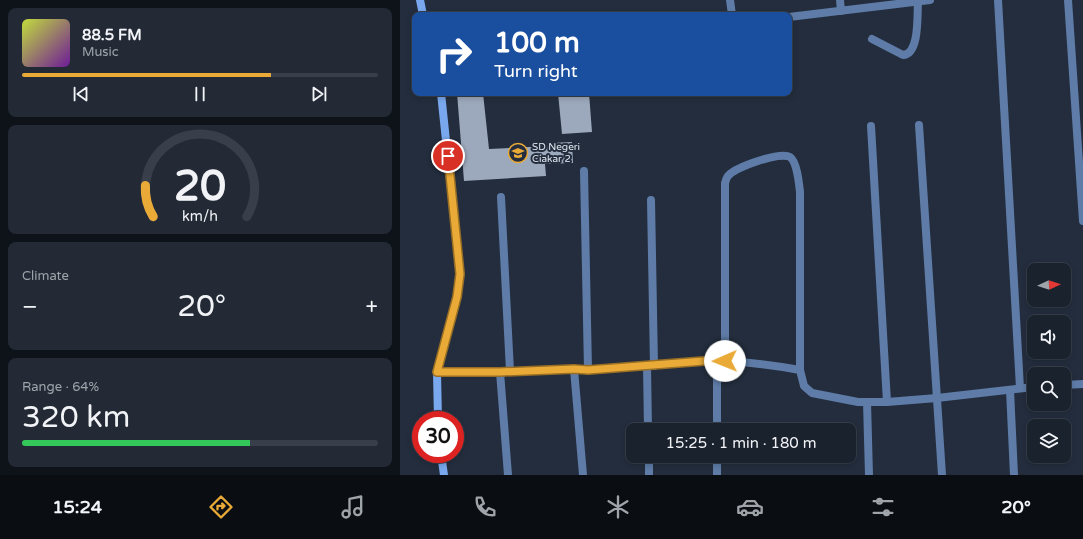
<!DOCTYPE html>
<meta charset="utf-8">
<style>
body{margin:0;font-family:"Varela Round",sans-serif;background:#232a36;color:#f1f3f6;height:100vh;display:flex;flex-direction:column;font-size:15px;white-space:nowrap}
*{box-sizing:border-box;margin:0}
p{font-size:13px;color:#9fa4aa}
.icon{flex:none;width:22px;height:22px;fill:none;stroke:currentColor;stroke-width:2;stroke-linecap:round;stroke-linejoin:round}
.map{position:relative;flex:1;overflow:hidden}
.drawer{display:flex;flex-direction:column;gap:8px;padding:8px;background:#0e1319;width:400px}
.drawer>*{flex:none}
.banner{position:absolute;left:12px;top:12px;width:380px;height:84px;border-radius:8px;box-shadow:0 2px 6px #0003,0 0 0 1px #383f4a;background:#1a4fa0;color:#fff;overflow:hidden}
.needle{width:26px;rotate:87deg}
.tools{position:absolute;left:627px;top:263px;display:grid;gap:8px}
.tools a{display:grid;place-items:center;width:44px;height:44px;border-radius:8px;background:#1a222e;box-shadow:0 2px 6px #0003,0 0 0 1px #383f4a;font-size:20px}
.speed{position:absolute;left:12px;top:411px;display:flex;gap:8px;font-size:20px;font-weight:700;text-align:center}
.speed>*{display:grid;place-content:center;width:52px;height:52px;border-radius:50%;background:#1a222e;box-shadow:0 2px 6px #0003,0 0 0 1px #383f4a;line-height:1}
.speed .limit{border:6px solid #d22;background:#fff;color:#111}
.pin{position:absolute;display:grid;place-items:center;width:34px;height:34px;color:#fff;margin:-17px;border:2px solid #fff;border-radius:50%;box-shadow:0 1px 4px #0007}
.me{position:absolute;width:44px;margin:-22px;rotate:269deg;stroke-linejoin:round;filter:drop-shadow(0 0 3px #0008)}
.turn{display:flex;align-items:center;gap:14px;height:84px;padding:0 16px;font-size:18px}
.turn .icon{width:52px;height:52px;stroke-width:2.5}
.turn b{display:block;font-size:28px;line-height:34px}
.big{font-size:30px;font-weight:600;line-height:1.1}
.drawer .card{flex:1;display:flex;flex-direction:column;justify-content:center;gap:6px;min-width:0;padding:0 14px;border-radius:8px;background:#232a36}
.drawer .dial{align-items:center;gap:0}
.dial svg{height:104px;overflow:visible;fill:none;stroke:#383f4a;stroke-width:7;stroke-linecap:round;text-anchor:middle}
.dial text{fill:#f1f3f6;stroke:none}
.song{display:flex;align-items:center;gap:12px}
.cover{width:48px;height:48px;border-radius:6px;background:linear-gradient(135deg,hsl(70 70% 55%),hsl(280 70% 35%))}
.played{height:4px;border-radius:2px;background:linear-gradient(90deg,#e9aa38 70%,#383f4a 70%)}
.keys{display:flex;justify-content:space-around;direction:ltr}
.heat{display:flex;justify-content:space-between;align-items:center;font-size:22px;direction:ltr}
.charge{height:6px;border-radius:3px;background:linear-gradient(90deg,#34c759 64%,#383f4a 0)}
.trip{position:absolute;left:226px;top:423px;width:230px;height:40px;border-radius:8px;background:#1a222e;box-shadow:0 2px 6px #0003,0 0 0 1px #383f4a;font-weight:600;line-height:40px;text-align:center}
.dock{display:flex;height:64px;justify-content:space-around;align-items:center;background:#0a0e12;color:#9fa4aa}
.dock .icon{width:28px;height:28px}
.dock .active{color:#e9aa38}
.dock b{font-size:18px;color:#f1f3f6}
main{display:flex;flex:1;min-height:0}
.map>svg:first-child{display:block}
.building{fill:#9ca9bc}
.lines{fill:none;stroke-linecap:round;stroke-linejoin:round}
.street{stroke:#5e7ca7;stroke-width:8}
.secondary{stroke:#79a8ee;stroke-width:8}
.route-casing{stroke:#976e24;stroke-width:10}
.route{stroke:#e9aa38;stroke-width:7}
.labels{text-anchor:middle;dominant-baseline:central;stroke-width:4;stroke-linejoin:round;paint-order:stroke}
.poi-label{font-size:10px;fill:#e2e9f3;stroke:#232d3d;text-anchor:start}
</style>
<main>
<section class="drawer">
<div class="card">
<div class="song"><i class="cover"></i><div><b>88.5 FM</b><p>Music</p></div></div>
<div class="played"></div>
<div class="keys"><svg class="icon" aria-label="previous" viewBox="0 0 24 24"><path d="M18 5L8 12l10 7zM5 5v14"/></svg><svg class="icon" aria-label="pause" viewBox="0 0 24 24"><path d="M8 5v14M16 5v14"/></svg><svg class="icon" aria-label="next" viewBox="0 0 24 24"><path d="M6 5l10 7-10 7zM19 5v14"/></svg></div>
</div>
<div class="card dial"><svg viewBox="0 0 100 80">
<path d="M14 69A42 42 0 1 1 86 69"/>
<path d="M14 69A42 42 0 0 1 8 45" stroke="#e9aa38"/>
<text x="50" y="56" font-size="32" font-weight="700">20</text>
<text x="50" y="72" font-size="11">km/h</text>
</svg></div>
<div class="card"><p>Climate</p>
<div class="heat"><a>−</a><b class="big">20°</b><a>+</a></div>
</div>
<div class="card"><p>Range · 64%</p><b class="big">320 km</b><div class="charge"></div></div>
</section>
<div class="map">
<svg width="683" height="475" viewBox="0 0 683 475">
<rect width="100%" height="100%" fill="#232d3d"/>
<!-- building -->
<g class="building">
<path d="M57 93H83L89 149 151 146V143L172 142 173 163 145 164 146 176 64 181Z"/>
<path d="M158 93H189L192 132 162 134Z"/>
</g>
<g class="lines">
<!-- street -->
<g class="street">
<path d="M330 0 332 15"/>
<path d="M440 0 441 11"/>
<path d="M598 0 620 388"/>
<path d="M668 0 683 221"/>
<path d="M389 17 530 0"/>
<path d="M472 39 503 55C520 54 517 14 518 1"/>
<path d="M519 125 542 475"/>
<path d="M471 126 487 402"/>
<path d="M184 171 188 370"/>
<path d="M101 197 110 371"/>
<path d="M251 200 254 366"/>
<path d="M317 360V430"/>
<path d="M325 361V183C326 181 326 177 329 175 336 167 381 151 390 157 397 162 399 183 400 192V370"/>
<path d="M247 366 248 430"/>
<path d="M174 369 183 475"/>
<path d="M37 372H100L174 369 188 370 317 360C345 362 373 365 400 370L404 386 412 393 458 402H487L537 398 634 387"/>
<path d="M100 372 108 475"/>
<path d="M664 385 683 384"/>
<path d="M610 390 614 475"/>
<path d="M467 402 469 475"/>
<path d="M249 456V475"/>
<path d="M317 456V475"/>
</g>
<!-- secondary -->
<g class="secondary">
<path d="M20 0 23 15"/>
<path d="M38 420 37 372 57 297 60 274 41 93"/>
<path d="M41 454 44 475"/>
</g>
</g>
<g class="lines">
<!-- route casing -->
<g class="route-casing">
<path id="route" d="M48 156 60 274 57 297 37 372H100L174 369 188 370 317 360 325 361"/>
</g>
<!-- route -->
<use href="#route" class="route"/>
</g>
<!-- icons -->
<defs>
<g id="school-ring" transform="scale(1)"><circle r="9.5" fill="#232d3d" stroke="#e9aa38" stroke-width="1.5"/><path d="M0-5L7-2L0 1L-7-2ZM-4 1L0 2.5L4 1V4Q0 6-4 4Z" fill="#e9aa38"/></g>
</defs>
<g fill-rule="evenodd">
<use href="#school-ring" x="118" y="153"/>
</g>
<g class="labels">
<!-- poi labels -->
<g class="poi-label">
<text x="132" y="147">SD Negeri<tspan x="132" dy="12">Ciakar 2</tspan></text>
</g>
</g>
</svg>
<div class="tools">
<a><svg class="needle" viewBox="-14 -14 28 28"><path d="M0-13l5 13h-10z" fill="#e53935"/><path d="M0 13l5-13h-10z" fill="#9fa4aa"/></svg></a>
<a><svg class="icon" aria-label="sound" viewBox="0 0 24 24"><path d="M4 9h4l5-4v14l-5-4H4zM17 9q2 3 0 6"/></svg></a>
<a><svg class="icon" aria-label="search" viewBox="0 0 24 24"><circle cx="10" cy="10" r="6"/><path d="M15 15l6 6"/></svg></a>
<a><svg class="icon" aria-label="layers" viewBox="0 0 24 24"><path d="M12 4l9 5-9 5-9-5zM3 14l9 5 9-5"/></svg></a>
</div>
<div class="speed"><div class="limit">30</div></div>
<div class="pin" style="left:48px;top:156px;background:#d93025"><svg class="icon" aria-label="arrive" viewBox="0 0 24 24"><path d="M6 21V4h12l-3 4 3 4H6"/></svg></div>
<svg class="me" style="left:325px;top:361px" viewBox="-20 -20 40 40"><circle r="19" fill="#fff"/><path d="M0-13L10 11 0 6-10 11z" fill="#e9aa38"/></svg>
<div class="trip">15:25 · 1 min · 180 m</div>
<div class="banner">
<div class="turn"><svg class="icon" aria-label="right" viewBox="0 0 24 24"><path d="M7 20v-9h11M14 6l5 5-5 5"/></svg><div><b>100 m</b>Turn right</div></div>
</div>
</div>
</main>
<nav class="dock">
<b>15:24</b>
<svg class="icon active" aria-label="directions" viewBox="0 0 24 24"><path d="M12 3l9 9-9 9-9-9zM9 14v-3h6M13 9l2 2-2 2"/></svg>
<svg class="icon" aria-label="music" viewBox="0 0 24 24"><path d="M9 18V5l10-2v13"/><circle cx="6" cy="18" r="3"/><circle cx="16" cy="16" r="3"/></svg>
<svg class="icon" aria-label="phone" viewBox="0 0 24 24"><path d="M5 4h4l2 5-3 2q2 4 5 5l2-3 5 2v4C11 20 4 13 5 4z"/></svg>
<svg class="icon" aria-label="climate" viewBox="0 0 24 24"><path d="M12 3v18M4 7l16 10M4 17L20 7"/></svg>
<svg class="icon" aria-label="car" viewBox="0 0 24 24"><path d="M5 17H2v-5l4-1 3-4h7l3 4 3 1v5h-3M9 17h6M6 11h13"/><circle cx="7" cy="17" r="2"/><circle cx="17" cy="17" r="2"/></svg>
<svg class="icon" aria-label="filters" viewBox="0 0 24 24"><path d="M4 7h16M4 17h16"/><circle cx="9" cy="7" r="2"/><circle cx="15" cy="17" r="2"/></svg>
<b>20°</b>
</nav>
